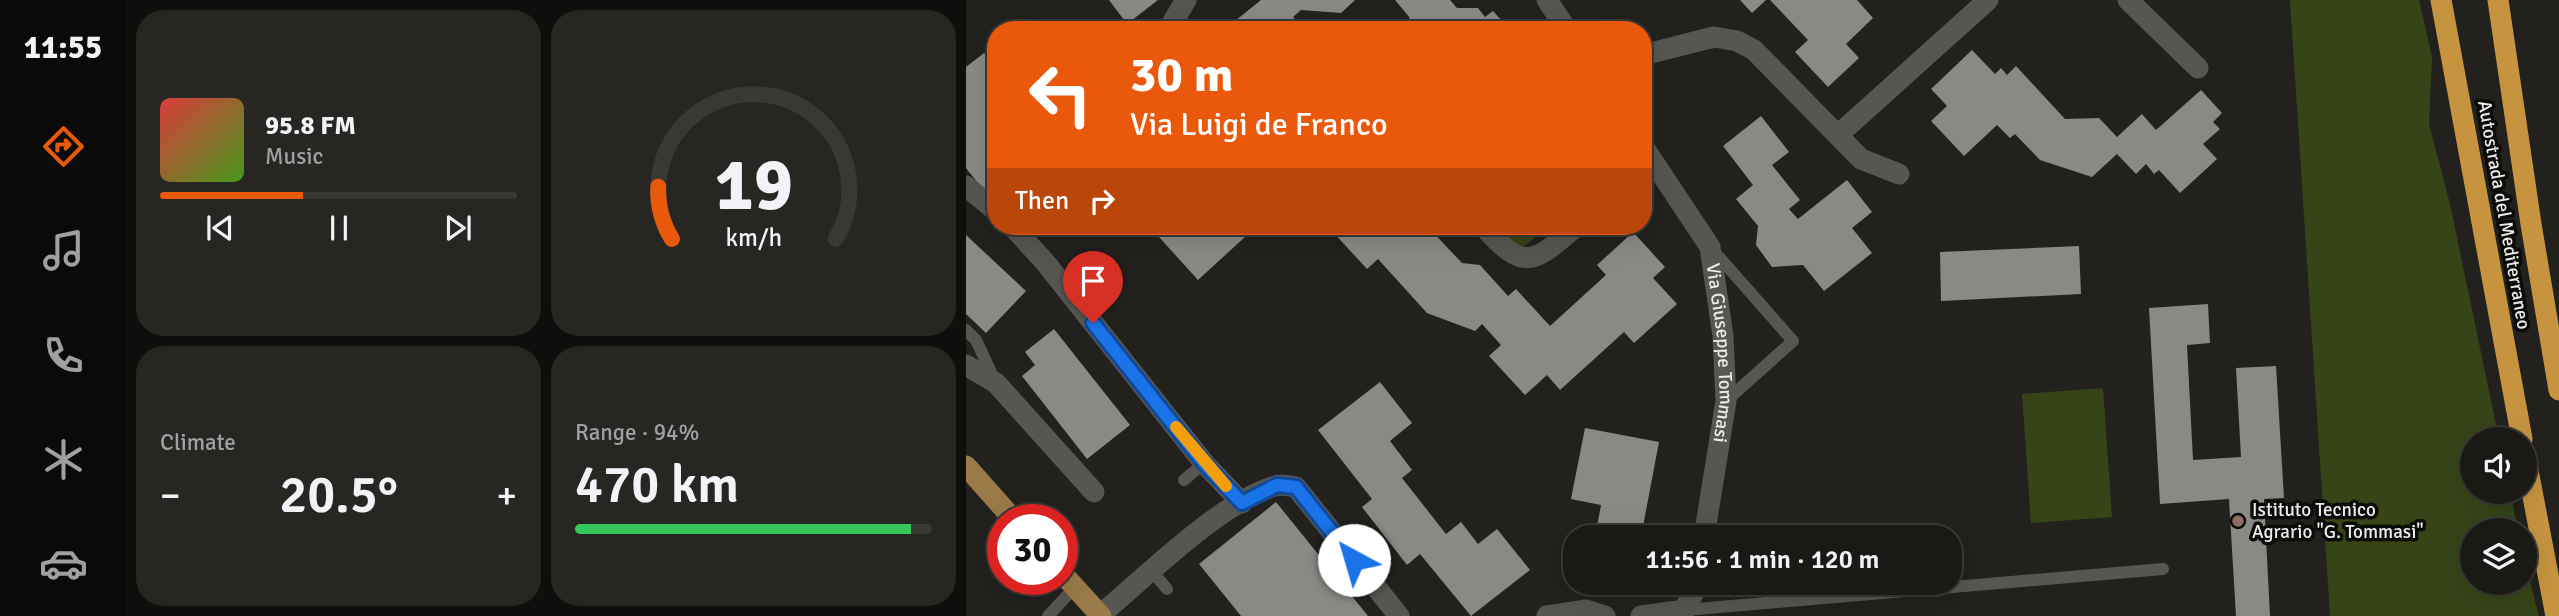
<!DOCTYPE html>
<meta charset="utf-8">
<style>
body{margin:0;font-family:Signika,sans-serif;background:#272623;color:#f1f3f6;height:100vh;display:flex;flex-direction:column;font-size:26px;white-space:nowrap}
*{box-sizing:border-box;margin:0}
p{font-size:23px;color:#9fa0a1}
.icon{flex:none;width:38px;height:38px;fill:none;stroke:currentColor;stroke-width:2;stroke-linecap:round;stroke-linejoin:round}
.map{position:relative;flex:1;overflow:hidden}
.panel{display:flex;flex-direction:column;gap:10px;padding:10px;background:#0e0e0c;width:840px}
.panel>*{flex:none}
.top-card{position:absolute;left:21px;top:21px;width:665px;height:214px;border-radius:28px;box-shadow:0 7px 28px #0002,0 0 0 2px #383835;background:#ea580c;color:#fff;overflow:hidden}
.tools{position:absolute;left:1494px;top:427px;display:grid;gap:14px}
.tools a{display:grid;place-items:center;width:77px;height:77px;border-radius:50%;background:#1a1916;box-shadow:0 7px 28px #0002,0 0 0 2px #383835;font-size:35px}
.speed{position:absolute;left:21px;top:504px;display:flex;gap:14px;font-size:35px;font-weight:700;text-align:center}
.speed>*{display:grid;place-content:center;width:91px;height:91px;border-radius:50%;background:#1a1916;box-shadow:0 7px 28px #0002,0 0 0 2px #383835;line-height:1}
.speed .limit{border:10px solid #d22;background:#fff;color:#111}
.pin{position:absolute;display:grid;place-items:center;width:60px;height:60px;color:#fff;margin:-72px -30px;border-radius:50% 50% 50% 0;rotate:-45deg;box-shadow:0 0 7px #0007}
.pin .icon{rotate:45deg}
.me{position:absolute;width:77px;margin:-38px;rotate:321deg;stroke-linejoin:round;filter:drop-shadow(0 0 5px #0008)}
.turn{display:flex;align-items:center;gap:24px;height:147px;padding:0 28px;font-size:32px}
.turn .icon{width:91px;height:91px;stroke-width:2.5}
.turn b{display:block;font-size:49px;line-height:60px}
.then{display:flex;align-items:center;height:66px;padding:0 28px;background:#0003;gap:14px;font-size:26px}
.big{font-size:52px;font-weight:600;line-height:1.1}
.panel .card{flex:1;display:flex;flex-direction:column;justify-content:center;gap:10px;min-width:0;padding:0 24px;border-radius:28px;background:#272623}
.panel .dial{align-items:center;gap:0}
.dial svg{height:182px;overflow:visible;fill:none;stroke:#383835;stroke-width:7;stroke-linecap:round;text-anchor:middle}
.dial text{fill:#f1f3f6;stroke:none}
.song{display:flex;align-items:center;gap:21px}
.cover{width:84px;height:84px;border-radius:10px;background:linear-gradient(135deg,hsl(0 70% 55%),hsl(100 70% 35%))}
.played{height:7px;border-radius:4px;background:linear-gradient(90deg,#ea580c 40%,#383835 40%)}
.keys{display:flex;justify-content:space-around;direction:ltr}
.heat{display:flex;justify-content:space-between;align-items:center;font-size:38px;direction:ltr}
.charge{height:10px;border-radius:5px;background:linear-gradient(90deg,#34c759 94%,#383835 0)}
.panel .tiles{flex:1;display:grid;gap:10px;grid-template-columns:repeat(2,1fr)}
.trip{position:absolute;left:597px;top:525px;width:399px;height:70px;border-radius:28px;background:#1a1916;box-shadow:0 7px 28px #0002,0 0 0 2px #383835;font-weight:600;line-height:70px;text-align:center}
main{display:flex;flex:1;min-height:0}
.dock{display:flex;flex-direction:column;width:126px;justify-content:space-around;align-items:center;background:#0a0a09;color:#9fa0a1}
.dock .icon{width:49px;height:49px}
.dock .current{color:#ea580c}
.dock b{font-size:32px;color:#f1f3f6}
.map>svg:first-child{display:block}
.green{fill:#374418}
.building{fill:#8a8985}
.lines{fill:none;stroke-linecap:round;stroke-linejoin:round}
.lane{stroke:#575652;stroke-width:12}
.street{stroke:#575652;stroke-width:21}
.primary{stroke:#9a7b47;stroke-width:21}
.highway{stroke:#c6943f;stroke-width:21}
.route-casing{stroke:#114b97;stroke-width:18}
.route{stroke:#1a73e8;stroke-width:12}
.slow{stroke:#f59e0b;stroke-width:12}
.education-dot{fill:#8d6e63;stroke:#0b0b09;stroke-width:2.5}
.labels{text-anchor:middle;dominant-baseline:central;stroke-width:7;stroke-linejoin:round;paint-order:stroke}
.street-label{font-size:19px;fill:#ecebe9;stroke:#0b0b09}
.poi-label{font-size:19px;fill:#ecebe9;stroke:#0b0b09;text-anchor:start}
</style>
<main>
<nav class="dock">
<b>11:55</b>
<svg class="icon current" aria-label="directions" viewBox="0 0 24 24"><path d="M12 3l9 9-9 9-9-9zM9 14v-3h6M13 9l2 2-2 2"/></svg>
<svg class="icon" aria-label="music" viewBox="0 0 24 24"><path d="M9 18V5l10-2v13"/><circle cx="6" cy="18" r="3"/><circle cx="16" cy="16" r="3"/></svg>
<svg class="icon" aria-label="phone" viewBox="0 0 24 24"><path d="M5 4h4l2 5-3 2q2 4 5 5l2-3 5 2v4C11 20 4 13 5 4z"/></svg>
<svg class="icon" aria-label="climate" viewBox="0 0 24 24"><path d="M12 3v18M4 7l16 10M4 17L20 7"/></svg>
<svg class="icon" aria-label="car" viewBox="0 0 24 24"><path d="M5 17H2v-5l4-1 3-4h7l3 4 3 1v5h-3M9 17h6M6 11h13"/><circle cx="7" cy="17" r="2"/><circle cx="17" cy="17" r="2"/></svg>
</nav>
<section class="panel">
<div class="tiles">
<div class="card">
<div class="song"><i class="cover"></i><div><b>95.8 FM</b><p>Music</p></div></div>
<div class="played"></div>
<div class="keys"><svg class="icon" aria-label="previous" viewBox="0 0 24 24"><path d="M18 5L8 12l10 7zM5 5v14"/></svg><svg class="icon" aria-label="pause" viewBox="0 0 24 24"><path d="M8 5v14M16 5v14"/></svg><svg class="icon" aria-label="next" viewBox="0 0 24 24"><path d="M6 5l10 7-10 7zM19 5v14"/></svg></div>
</div>
<div class="card dial"><svg viewBox="0 0 100 80">
<path d="M14 69A42 42 0 1 1 86 69"/>
<path d="M14 69A42 42 0 0 1 8 46" stroke="#ea580c"/>
<text x="50" y="56" font-size="32" font-weight="700">19</text>
<text x="50" y="72" font-size="11">km/h</text>
</svg></div>
<div class="card"><p>Climate</p>
<div class="heat"><a>−</a><b class="big">20.5°</b><a>+</a></div>
</div>
<div class="card"><p>Range · 94%</p><b class="big">470 km</b><div class="charge"></div></div>
</div>
</section>
<div class="map">
<svg width="1593" height="616" viewBox="0 0 1593 616">
<rect width="100%" height="100%" fill="#22211e"/>
<!-- green -->
<g class="green">
<path d="M1324 0H1453L1466 57 1463 124 1484 204 1533 439H1507V492H1544L1552 530H1507V583H1559V562L1573 616H1364Z"/>
<path d="M532 226H584L552 251Z"/>
<path d="M1137 388 1146 517 1065 523 1056 394Z"/>
</g>
<!-- building -->
<g class="building">
<path d="M143 0H192L161 24Z"/>
<path d="M295 0H389L375 13 335 10 327 17 338 30H268L269 21Z"/>
<path d="M429 0H484L491 8H512L519 17 527 11 544 30H438L434 26 444 18Z"/>
<path d="M774 0H800L786 13Z"/>
<path d="M804 0H891L907 18 880 44 893 58 862 87 829 52 842 40Z"/>
<path d="M1006 50 1029 74 1035 68 1041 75 1050 66 1099 119 1133 118 1151 137 1176 114 1190 130 1235 90 1256 113 1247 122 1254 129 1237 144 1251 159 1214 193 1193 170 1188 174 1180 164 1170 174 1151 154 1126 177 1074 160 1049 134 1044 138 1031 125 998 156 965 121 981 106 965 89Z"/>
<path d="M18 53 29 67 30 184 19 192 0 168V67Z"/>
<path d="M795 116 823 152 806 165 834 200 823 209 832 219 881 180 906 212 886 228 906 253 858 291 837 265 806 267 790 245 792 226 770 199 787 185 757 146Z"/>
<path d="M183 226H291L232 280Z"/>
<path d="M372 226H461L496 263 514 265 542 296 550 289 584 326 640 275 631 265 667 232 699 267 687 278 711 304 668 343 658 332 594 390 581 375 559 395 523 356 535 345 516 324 509 331 461 313 412 259 401 269 366 231Z"/>
<path d="M0 235 60 291 20 333 0 314Z"/>
<path d="M1113 246 1115 294 975 301 974 252Z"/>
<path d="M1242 304 1244 343 1221 345 1227 460 1275 457 1270 368 1310 366 1318 498 1298 499 1304 616H1270L1263 499 1194 504 1183 308Z"/>
<path d="M88 329 164 425 121 459 56 376 69 365 59 352Z"/>
<path d="M414 382 446 423 424 441 446 470 436 478 480 534 495 522 512 544 531 529 564 570 505 616 454 554 441 565 396 507 406 499 352 430Z"/>
<path d="M619 428 693 442 675 537H629L635 505 605 499Z"/>
<path d="M310 502 402 616H275L233 564Z"/>
<path d="M630 583H666L664 591Z"/>
</g>
<g class="lines">
<!-- lane -->
<g class="lane">
<path d="M746 249 827 341 760 401"/>
<path d="M0 330 10 340 29 381"/>
<path d="M218 480 238 463"/>
<path d="M186 571 201 589"/>
<path d="M719 610 1197 569"/>
<path d="M82 616 109 587"/>
</g>
<!-- street -->
<g class="street">
<path d="M581 0 601 30"/>
<path d="M1162 0 1232 68"/>
<path d="M202 30 220 0"/>
<path d="M677 55 748 37 771 41 788 50 895 159 933 174"/>
<path d="M872 135 1022 0"/>
<path id="s1" d="M677 146 744 247 757 336 760 401 738 537"/>
<path d="M0 186 30 211"/>
<path d="M46 226 79 262 238 463 276 503"/>
<path d="M517 226C559 273 567 263 611 226"/>
<path d="M0 365 30 383 128 492"/>
<path d="M134 615C180 577 253 503 309 486 315 484 323 486 330 487L433 616"/>
<path d="M581 616 620 610 639 616"/>
<path d="M675 616 719 610"/>
<path d="M714 616 730 589 731 583"/>
</g>
<!-- primary -->
<g class="primary">
<path d="M0 466 48 520"/>
<path d="M96 573 135 616"/>
</g>
<!-- highway -->
<g class="highway">
<path d="M1475 0 1556 439"/>
<path d="M1532 0 1565 224 1593 390"/>
<path d="M1559 455 1590 616"/>
</g>
</g>
<g class="lines">
<!-- route casing -->
<g class="route-casing">
<path id="route" d="M127 323 238 463 276 503 311 485 330 487 388 560"/>
</g>
<!-- route -->
<use href="#route" class="route"/>
<!-- slow -->
<path class="slow" d="M210 427 260 486"/>
</g>
<!-- markers -->
<circle class="education-dot" cx="1272" cy="521" r="7"/>
<g class="labels">
<!-- street labels -->
<g class="street-label">
<text transform="translate(1538 215) rotate(80)">Autostrada del Mediterraneo</text>
<text stroke="none"><textPath href="#s1" startOffset="228">Via Giuseppe Tommasi</textPath></text>
</g>
<!-- poi labels -->
<g class="poi-label">
<text x="1286" y="510">Istituto Tecnico<tspan x="1286" dy="22">Agrario "G. Tommasi"</tspan></text>
</g>
</g>
</svg>
<div class="tools">
<a><svg class="icon" aria-label="sound" viewBox="0 0 24 24"><path d="M4 9h4l5-4v14l-5-4H4zM17 9q2 3 0 6"/></svg></a>
<a><svg class="icon" aria-label="layers" viewBox="0 0 24 24"><path d="M12 4l9 5-9 5-9-5zM3 14l9 5 9-5"/></svg></a>
</div>
<div class="speed"><div class="limit">30</div></div>
<div class="pin" style="left:127px;top:323px;background:#d93025"><svg class="icon" aria-label="arrive" viewBox="0 0 24 24"><path d="M6 21V4h12l-3 4 3 4H6"/></svg></div>
<svg class="me" style="left:388px;top:560px" viewBox="-20 -20 40 40"><circle r="19" fill="#fff"/><path d="M0-13L10 11 0 6-10 11z" fill="#1a73e8"/></svg>
<div class="trip">11:56 · 1 min · 120 m</div>
<div class="top-card">
<div class="turn"><svg class="icon" aria-label="left" viewBox="0 0 24 24"><path d="M17 20v-9H6M10 6l-5 5 5 5"/></svg><div><b>30 m</b>Via Luigi de Franco</div></div>
<div class="then">Then<svg class="icon" aria-label="right" viewBox="0 0 24 24"><path d="M7 20v-9h11M14 6l5 5-5 5"/></svg></div>
</div>
</div>
</main>
